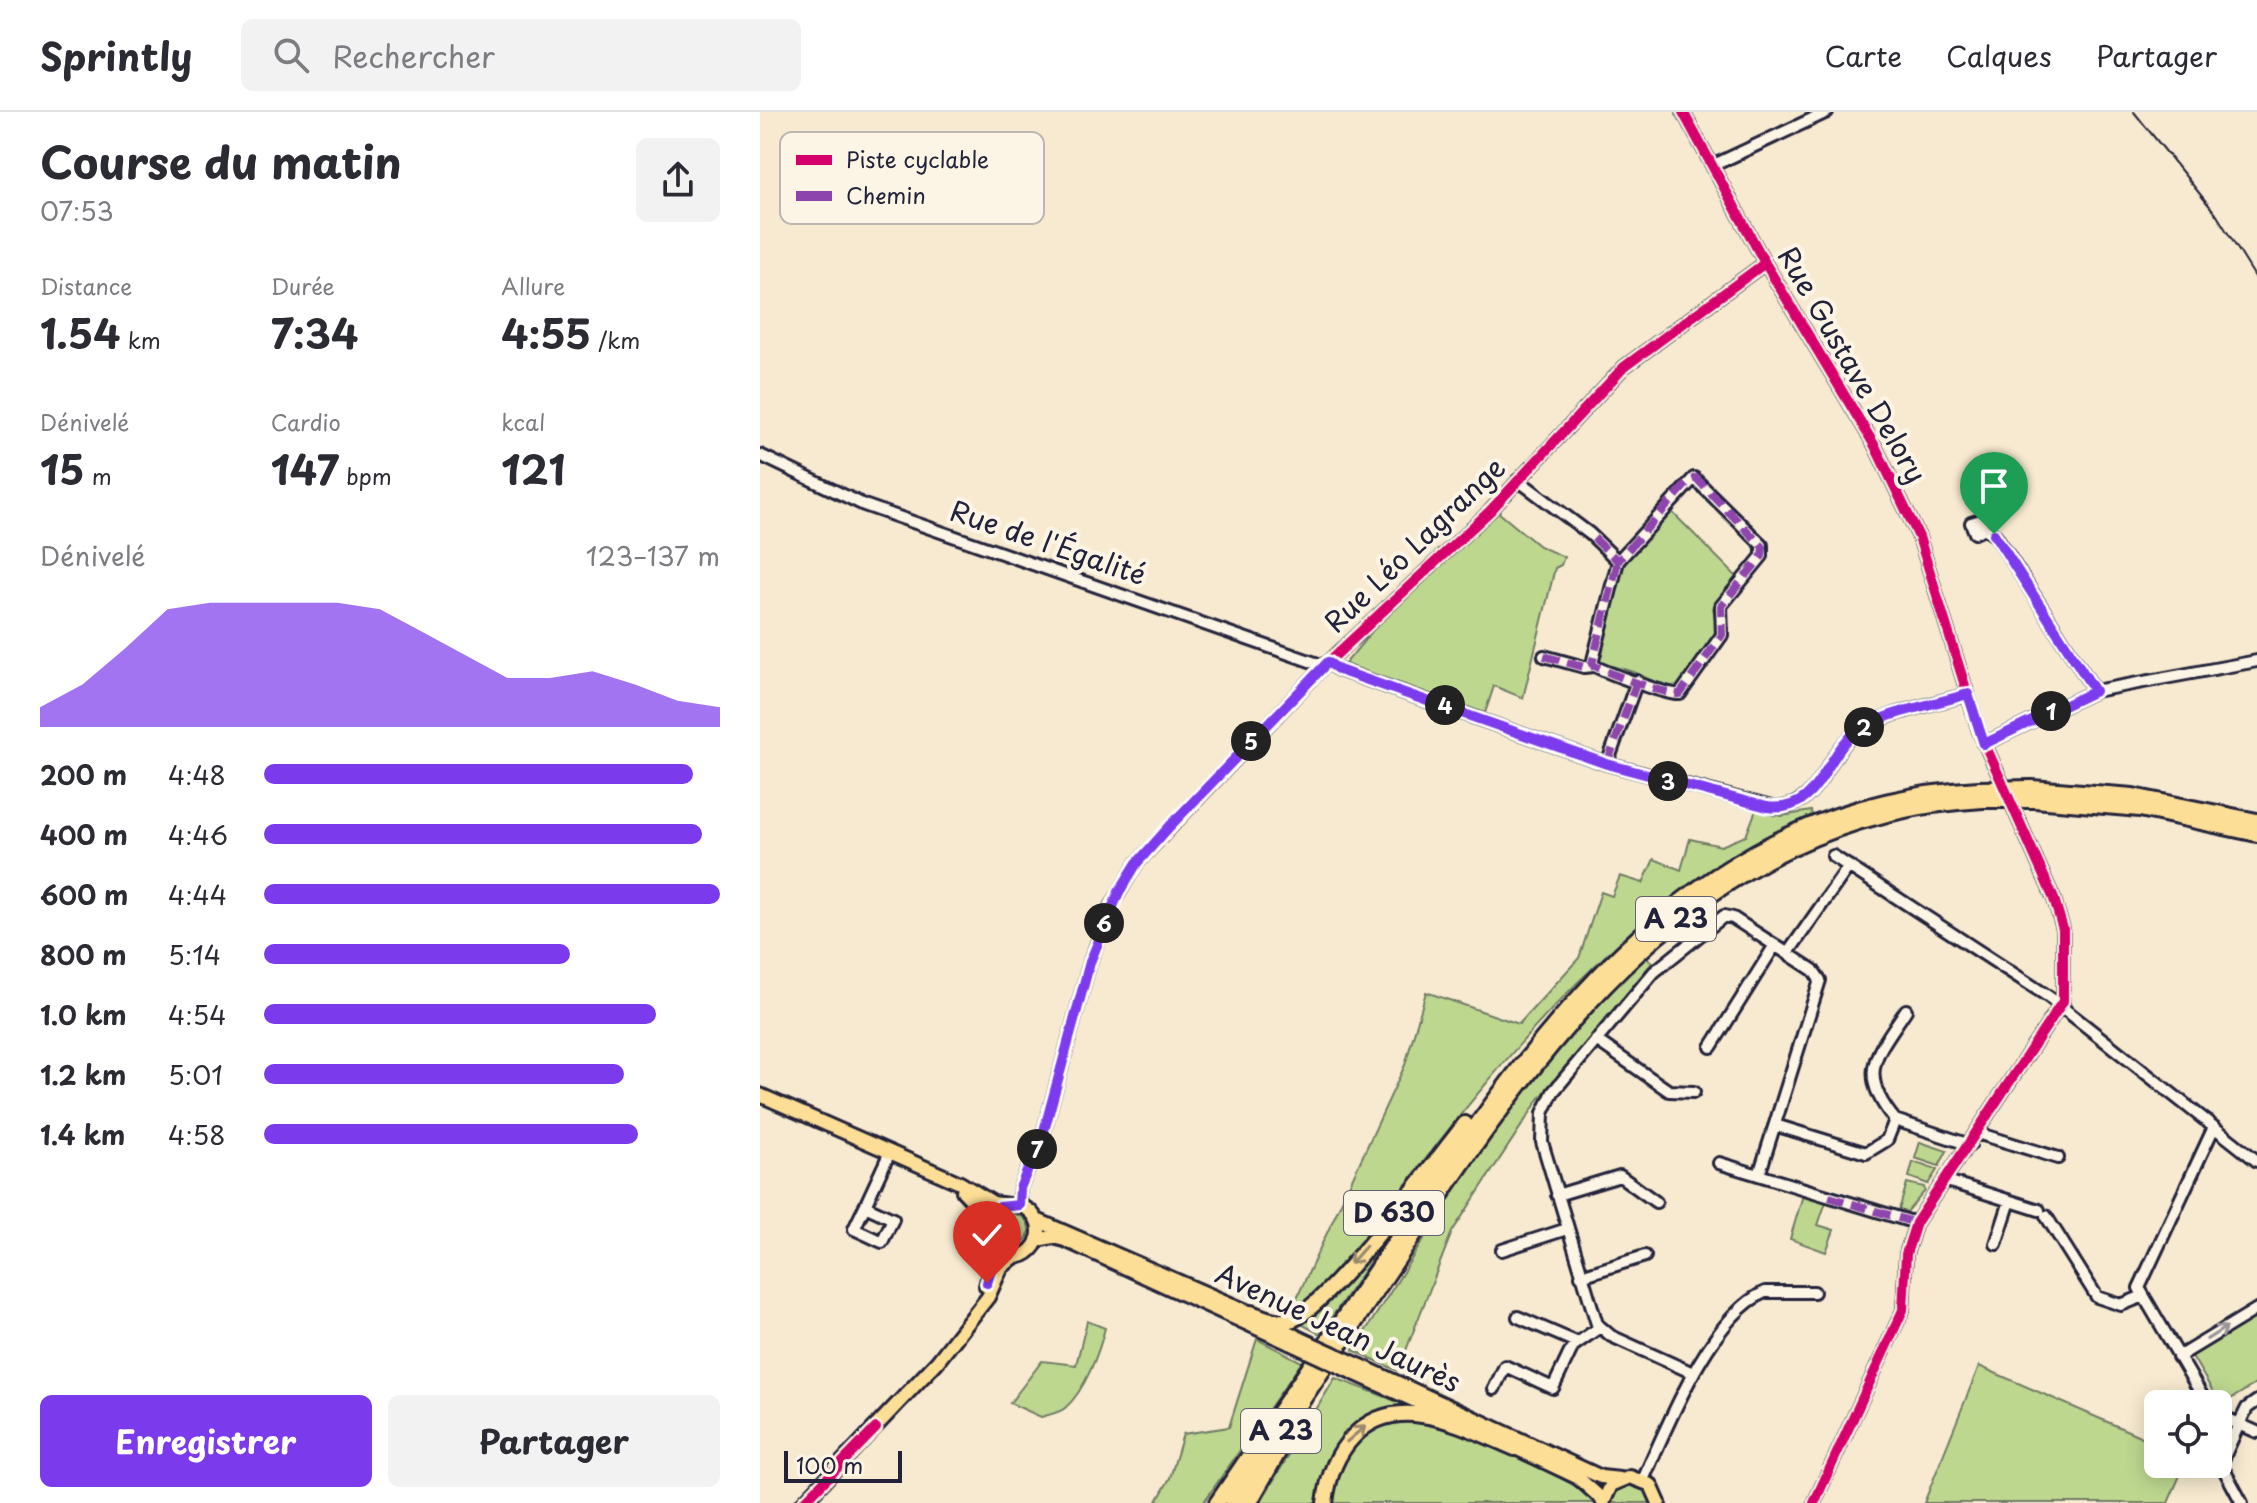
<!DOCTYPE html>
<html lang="fr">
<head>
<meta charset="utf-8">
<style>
	:root { --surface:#fff; --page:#f2f2f3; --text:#2b2b33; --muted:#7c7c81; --line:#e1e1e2; --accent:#7c3aed }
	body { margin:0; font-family:"Playpen Sans",sans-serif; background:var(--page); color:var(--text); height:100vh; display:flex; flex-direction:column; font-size:30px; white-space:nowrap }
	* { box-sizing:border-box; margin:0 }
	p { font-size:26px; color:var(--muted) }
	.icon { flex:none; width:44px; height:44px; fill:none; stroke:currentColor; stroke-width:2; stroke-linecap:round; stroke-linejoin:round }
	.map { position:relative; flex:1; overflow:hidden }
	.drawer { display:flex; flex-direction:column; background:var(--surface); width:760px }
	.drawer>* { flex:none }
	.tools { position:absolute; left:1384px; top:1278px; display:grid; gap:16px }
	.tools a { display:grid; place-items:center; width:88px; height:88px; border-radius:12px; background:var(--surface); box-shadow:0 4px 20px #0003; font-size:40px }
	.scale { position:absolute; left:24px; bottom:20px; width:118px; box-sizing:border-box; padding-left:8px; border:4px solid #22223b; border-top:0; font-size:22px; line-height:28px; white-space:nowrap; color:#22223b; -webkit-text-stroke:6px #fcf5e5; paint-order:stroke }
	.pin { position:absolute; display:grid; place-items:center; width:68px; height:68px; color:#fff; margin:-82px -34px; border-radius:50% 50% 50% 0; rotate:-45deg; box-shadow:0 0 8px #0007 }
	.pin .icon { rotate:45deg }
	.km { position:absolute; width:40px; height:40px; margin:-20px; border-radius:50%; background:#222; color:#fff; font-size:22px; line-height:40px; text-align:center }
	.round { display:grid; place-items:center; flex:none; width:84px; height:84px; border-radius:12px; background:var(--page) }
	.headline { display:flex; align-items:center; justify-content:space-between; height:136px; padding:0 40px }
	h1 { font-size:44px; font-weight:700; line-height:60px }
	.metrics { display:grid; grid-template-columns:repeat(3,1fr); gap:12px; height:136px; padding:8px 40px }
	.metrics div { display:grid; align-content:center }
	.metrics b { font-size:40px; font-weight:700 }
	.metrics small { font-size:22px; font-weight:400 }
	.metrics p { font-size:22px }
	.chart { height:224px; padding:16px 40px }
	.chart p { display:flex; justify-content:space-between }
	.chart svg { width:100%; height:144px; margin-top:8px; fill:var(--accent); opacity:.7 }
	.button { display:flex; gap:16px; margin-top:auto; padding:16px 40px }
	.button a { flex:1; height:92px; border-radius:12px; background:var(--accent); color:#fff; font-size:32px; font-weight:700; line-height:92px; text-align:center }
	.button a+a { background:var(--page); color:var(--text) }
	ul { padding:0 40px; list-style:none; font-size:26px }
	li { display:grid; grid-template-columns:128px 96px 1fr; align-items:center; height:60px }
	li i { height:20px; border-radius:10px; background:var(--accent) }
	header { display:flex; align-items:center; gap:48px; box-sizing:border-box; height:112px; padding:0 40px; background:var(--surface); border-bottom:2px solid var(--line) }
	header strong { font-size:38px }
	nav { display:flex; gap:44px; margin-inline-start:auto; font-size:28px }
	.search { width:560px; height:72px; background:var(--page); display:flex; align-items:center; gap:20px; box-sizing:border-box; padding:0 28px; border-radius:12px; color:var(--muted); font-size:30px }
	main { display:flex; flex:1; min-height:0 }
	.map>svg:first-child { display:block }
</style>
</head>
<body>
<header>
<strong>Sprintly</strong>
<div class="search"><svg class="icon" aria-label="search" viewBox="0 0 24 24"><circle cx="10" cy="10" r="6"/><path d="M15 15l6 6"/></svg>Rechercher</div>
<nav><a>Carte</a><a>Calques</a><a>Partager</a></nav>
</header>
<main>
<section class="drawer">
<div class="headline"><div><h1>Course du matin</h1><p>07:53</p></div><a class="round"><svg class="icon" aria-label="share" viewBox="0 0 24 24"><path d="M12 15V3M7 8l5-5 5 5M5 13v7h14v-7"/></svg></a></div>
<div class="metrics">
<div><p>Distance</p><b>1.54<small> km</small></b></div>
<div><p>Durée</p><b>7:34</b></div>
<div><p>Allure</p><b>4:55<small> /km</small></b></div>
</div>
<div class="metrics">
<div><p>Dénivelé</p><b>15<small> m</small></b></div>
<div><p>Cardio</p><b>147<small> bpm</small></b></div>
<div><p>kcal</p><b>121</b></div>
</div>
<div class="chart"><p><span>Dénivelé</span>123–137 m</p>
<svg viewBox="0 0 160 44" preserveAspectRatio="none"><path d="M0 44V38L10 31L20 20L30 8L40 6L50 6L60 6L70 6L80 8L90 15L100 22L110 29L120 29L130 27L140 31L150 36L160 38V44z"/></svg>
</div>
<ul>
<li><b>200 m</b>4:48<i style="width:94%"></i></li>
<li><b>400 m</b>4:46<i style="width:96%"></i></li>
<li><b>600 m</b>4:44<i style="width:100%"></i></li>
<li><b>800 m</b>5:14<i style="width:67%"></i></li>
<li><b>1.0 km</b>4:54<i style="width:86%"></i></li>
<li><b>1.2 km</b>5:01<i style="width:79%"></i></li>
<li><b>1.4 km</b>4:58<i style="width:82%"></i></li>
</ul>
<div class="button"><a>Enregistrer</a><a>Partager</a></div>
</section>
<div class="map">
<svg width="1497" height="1391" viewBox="0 0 1497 1391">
	<rect width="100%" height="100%" fill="#f7ead0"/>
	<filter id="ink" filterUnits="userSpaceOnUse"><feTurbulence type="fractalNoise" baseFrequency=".0125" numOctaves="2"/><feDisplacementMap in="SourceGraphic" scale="16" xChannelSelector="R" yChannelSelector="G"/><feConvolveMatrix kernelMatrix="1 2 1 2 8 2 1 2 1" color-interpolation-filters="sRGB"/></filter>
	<g filter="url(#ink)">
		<path fill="#bdd78f" stroke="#707c65" stroke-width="2" d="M 910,398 L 977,465 L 953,496 L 958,520 L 919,574 L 911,578 L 874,560 L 837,550 L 857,468 L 867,448 Z
			M 738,400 L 779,434 L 804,445 L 801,453 L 795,456 L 763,586 L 734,574 L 725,601 L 585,552 L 626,502 Z
			M 996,698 L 1022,704 L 1051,699 L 1052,703 C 870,784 746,942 627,1097 L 632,1118 L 560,1222 L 528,1205 L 645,953 L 666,880 L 759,912 L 819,846 L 841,780 L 852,784 L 860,764 L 883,771 L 894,747 L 921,758 L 930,727 L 961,734 L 986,724 Z
			M 886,844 L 892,851 L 779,987 L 692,1120 L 638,1259 L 593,1238 C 636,1173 676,1106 719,1041 C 767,970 825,905 886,844 Z
			M 1160,1030 L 1187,1039 L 1179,1054 L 1155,1046 Z
			M 1153,1050 L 1177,1058 L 1168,1072 L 1149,1065 Z
			M 1147,1071 L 1164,1075 L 1165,1079 L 1147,1100 L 1139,1098 Z
			M 1043,1083 L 1066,1090 L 1058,1113 L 1074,1118 L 1066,1140 L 1030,1127 Z
			M237 1118a16 16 0 1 1 32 0a16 16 0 1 1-32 0Z
			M 1497,1204 L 1497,1271 L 1464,1291 L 1458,1288 L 1432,1244 Z
			M 327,1209 L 345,1216 C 339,1240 325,1279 305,1296 C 299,1301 288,1303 281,1305 L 250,1291 L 282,1249 L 316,1253 Z
			M 497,1227 L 542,1250 L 443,1391 L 396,1391 L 410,1366 L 423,1322 L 469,1315 Z
			M 1219,1254 L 1398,1332 L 1398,1352 L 1425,1352 L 1408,1391 L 1164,1391 Z
			M 575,1266 C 664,1298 752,1338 835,1385 L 836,1391 L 500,1391 Z
			M 871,1370 L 884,1374 L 894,1391 L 850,1391 L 855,1378 Z"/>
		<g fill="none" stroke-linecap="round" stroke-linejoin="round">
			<g stroke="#22223b" stroke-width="16">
				<path id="minor" d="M 923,0 L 1005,151 L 1115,334 L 1159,425 L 1219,619 L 1294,787 L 1303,817 L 1303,889 L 1156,1111 L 1146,1142 L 1143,1198 L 1054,1391
					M 954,53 L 1067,0
					M 0,343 L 104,393 L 564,554
					M 758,368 L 830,422 L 858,449 L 934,366 L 1002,433 L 1002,444 L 961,494 L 962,523 L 920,582 C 910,584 840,559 832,552 L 858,449
					M 1224,416 L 1215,421 L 1211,411 L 1221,408 L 1224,416 L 1236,424 L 1335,579
					M 784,544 L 824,555 L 833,554
					M 568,550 L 579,558 L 847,652 L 1015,696 C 1063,694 1064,643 1097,620 C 1122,601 1176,592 1208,582
					M 1224,632 L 1335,579 L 1497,549
					M 847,652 L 877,569
					M 1073,744 L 1289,885 L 1497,1049
					M 1028,841 L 1089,754
					M 1146,898 C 1118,941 1095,960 1135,1008 L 1210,1033
					M 836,928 L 909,979 L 934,980
					M 951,935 L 1015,833
					M 1015,1013 L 1106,1041 L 1127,1028 L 1135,1008
					M 1217,1021 L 1298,1046
					M 959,1051 L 1156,1111
					M 1187,1069 L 1279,1098
					M 797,1083 L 860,1064 L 896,1090
					M 259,1093 L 260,1076 L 284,1019 L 330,850 L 352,793 L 377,751 L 564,554 L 730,399 L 864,255 L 1005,151
					M 105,1094 L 94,1117 L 122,1130 L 133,1107 L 105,1094 L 129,1042
					M 1286,1104 L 1337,1185 L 1361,1193 L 1381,1185
					M 1236,1132 L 1250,1089
					M 742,1138 L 807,1117
					M 821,1164 L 885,1144
					M 758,1205 L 816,1230
					M 1418,1245 L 1497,1197
					M 933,1261 L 851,1224 L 837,1212 L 782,1030 L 783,1001 L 793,980 L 894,860 L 964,804 L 973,806 L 1053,858 L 1060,868 L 999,1063
					M 734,1277 L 745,1254 L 793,1276 L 813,1234 L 840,1215
					M 1497,1289 L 1487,1296 L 1479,1312 L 1497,1320
					M 1447,1292 L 1379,1176 L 1454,1015
					M 1458,1302 L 1479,1312 L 1461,1352 L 1482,1391
					M 883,1368 C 907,1315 950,1204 1005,1180 L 1054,1180"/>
			</g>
			<g stroke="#22223b" stroke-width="18">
				<path id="major" d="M 0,983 L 200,1071 L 233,1091 L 248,1093
					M 203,1079 L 219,1096 L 227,1112
					M227 1119a26 26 0 1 1 52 0a26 26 0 1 1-52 0Z
					M 277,1108 L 491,1201 L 541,1227
					M 277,1128 L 293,1125 L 305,1128 L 536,1234
					M 226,1174 L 233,1148 L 231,1134
					M 601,1254 L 841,1365 L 860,1367
					M 596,1262 L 691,1305
					M 747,1332 L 817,1365 L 844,1389
					M 43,1391 L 177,1250 L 228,1185 L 241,1156 L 254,1145
					M 843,1391 L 851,1373 L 870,1365 L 891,1373 L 899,1391"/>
			</g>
			<g stroke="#22223b" stroke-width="20">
				<path id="highway" d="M 1272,676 L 1373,684 L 1497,709
					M 1275,688 L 1380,697 L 1497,722
					M 491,1201 C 505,1206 518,1213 533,1207 C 569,1193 676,1049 705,1012
					M 457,1391 C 522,1296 586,1201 651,1107 C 792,900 945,690 1219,677
					M 473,1391 C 528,1309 584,1227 639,1145 C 782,930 939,703 1223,688
					M 489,1391 L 519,1339
					M 565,1391 C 571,1339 603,1294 662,1303 C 693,1307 726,1324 755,1336"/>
			</g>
			<use href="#minor" stroke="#fcf5e5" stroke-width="10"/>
			<use href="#major" stroke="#fdde96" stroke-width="12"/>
			<use href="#highway" stroke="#fdde96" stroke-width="14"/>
			<path stroke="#22223b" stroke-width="2" d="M 1374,0 L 1456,102 L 1497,168"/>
			<g stroke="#22223b" stroke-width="18" stroke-linecap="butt">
				<path id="major-bridge" d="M 541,1227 L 601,1254
					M 536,1234 L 596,1262"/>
			</g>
			<g stroke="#22223b" stroke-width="20" stroke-linecap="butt">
				<path id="highway-bridge" d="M 1219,677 L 1272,676
					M 1223,688 L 1275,688"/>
			</g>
			<use href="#major-bridge" stroke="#fdde96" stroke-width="12"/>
			<use href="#highway-bridge" stroke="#fdde96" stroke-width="14"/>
			<path stroke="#8e44ad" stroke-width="8" stroke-dasharray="16 8" stroke-linecap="butt" d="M 834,426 L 858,449 L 930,368 L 936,366 L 1003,435 L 1002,444 L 961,494 L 962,523 L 920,582 C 910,584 840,559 832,552 L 858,449
				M 784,544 L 824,555 L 833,554
				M 847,652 L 877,569
				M 1069,1085 L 1156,1111"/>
			<g stroke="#fcf5e5" stroke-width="15">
				<path id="cycleway" d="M 923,0 L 1005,151 L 1115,334 L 1159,425 L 1219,619 L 1294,787 L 1303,817 L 1303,889 L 1156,1111 L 1146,1142 L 1143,1198 L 1054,1391
					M 259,1093 L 260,1076 L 284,1019 L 330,850 L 352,793 L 377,751 L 564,554 L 730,399 L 864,255 L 1005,151
					M 43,1391 L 116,1316"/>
			</g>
			<use href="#cycleway" stroke="#d6006c" stroke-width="10"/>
		</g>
		<defs><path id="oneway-shaft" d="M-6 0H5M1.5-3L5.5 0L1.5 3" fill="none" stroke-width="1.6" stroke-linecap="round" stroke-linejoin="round" transform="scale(2)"/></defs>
		<g stroke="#9a896d">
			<use href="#oneway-shaft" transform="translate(598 1143) rotate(131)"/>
			<use href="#oneway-shaft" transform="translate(596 1322) rotate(-40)"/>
		</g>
		<use stroke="#9a9698" href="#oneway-shaft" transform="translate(1457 1221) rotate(-32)"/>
	</g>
	<g fill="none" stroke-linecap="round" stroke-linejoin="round" filter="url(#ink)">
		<g stroke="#fff" stroke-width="16">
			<path id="route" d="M 227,1171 C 230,1162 233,1153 233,1144 C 232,1123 218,1111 240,1095 L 259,1093 L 260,1076 L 284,1019 L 330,850 L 359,780 L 377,751 L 410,714 L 568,550 L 579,558 L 847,652 L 1007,695 C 1060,702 1063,645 1096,620 C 1121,601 1176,592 1208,582 L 1224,632 L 1335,579 L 1234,422"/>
		</g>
		<use href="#route" stroke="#7c3aed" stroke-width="10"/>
	</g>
	<g text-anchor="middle" stroke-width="8" stroke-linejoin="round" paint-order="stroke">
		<g fill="#fcf5e5" stroke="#63616e" stroke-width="2">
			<rect x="876" y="785" width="80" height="44" rx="6"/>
			<rect x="584" y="1079" width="100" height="44" rx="6"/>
			<rect x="481" y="1297" width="80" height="44" rx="6"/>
		</g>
		<g font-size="26" font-weight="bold" fill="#22223b">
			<text x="916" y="816">A 23</text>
			<text x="634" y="1110">D 630</text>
			<text x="521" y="1328">A 23</text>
		</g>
		<g font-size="28" fill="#22223b" stroke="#fcf5e5">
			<text transform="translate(1092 253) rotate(60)" y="10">Rue Gustave Delory</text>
			<text transform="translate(288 431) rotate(19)" y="10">Rue de l'Égalité</text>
			<text transform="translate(655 433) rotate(-44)" y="10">Rue Léo Lagrange</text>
			<text transform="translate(578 1216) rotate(25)" y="10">Avenue Jean Jaurès</text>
		</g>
	</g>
	<rect x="20" y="20" width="264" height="92" rx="12" fill="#fcf5e5" stroke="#bbb6b2" stroke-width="2"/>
	<rect x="36" y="43" width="36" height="10" fill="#d6006c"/>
	<rect x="36" y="79" width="36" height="10" fill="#8e44ad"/>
	<g font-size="22" fill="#22223b">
		<text x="86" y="56">Piste cyclable</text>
		<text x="86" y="92">Chemin</text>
	</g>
</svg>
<div class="tools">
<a><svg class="icon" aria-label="locate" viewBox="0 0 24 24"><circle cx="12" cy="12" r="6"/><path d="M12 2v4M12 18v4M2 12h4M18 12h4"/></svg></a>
</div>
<div class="scale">100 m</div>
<div class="pin" style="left:1234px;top:422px;background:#1e9e55"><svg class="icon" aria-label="arrive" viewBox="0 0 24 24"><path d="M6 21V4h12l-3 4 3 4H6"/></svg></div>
<div class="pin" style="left:227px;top:1171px;background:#d93025"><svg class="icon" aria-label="check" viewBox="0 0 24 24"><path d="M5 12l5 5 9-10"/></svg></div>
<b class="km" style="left:1291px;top:599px">1</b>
<b class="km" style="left:1104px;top:615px">2</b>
<b class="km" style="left:908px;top:669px">3</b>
<b class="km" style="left:685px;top:593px">4</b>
<b class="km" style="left:491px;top:629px">5</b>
<b class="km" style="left:344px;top:811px">6</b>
<b class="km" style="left:277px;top:1037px">7</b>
</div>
</main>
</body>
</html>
